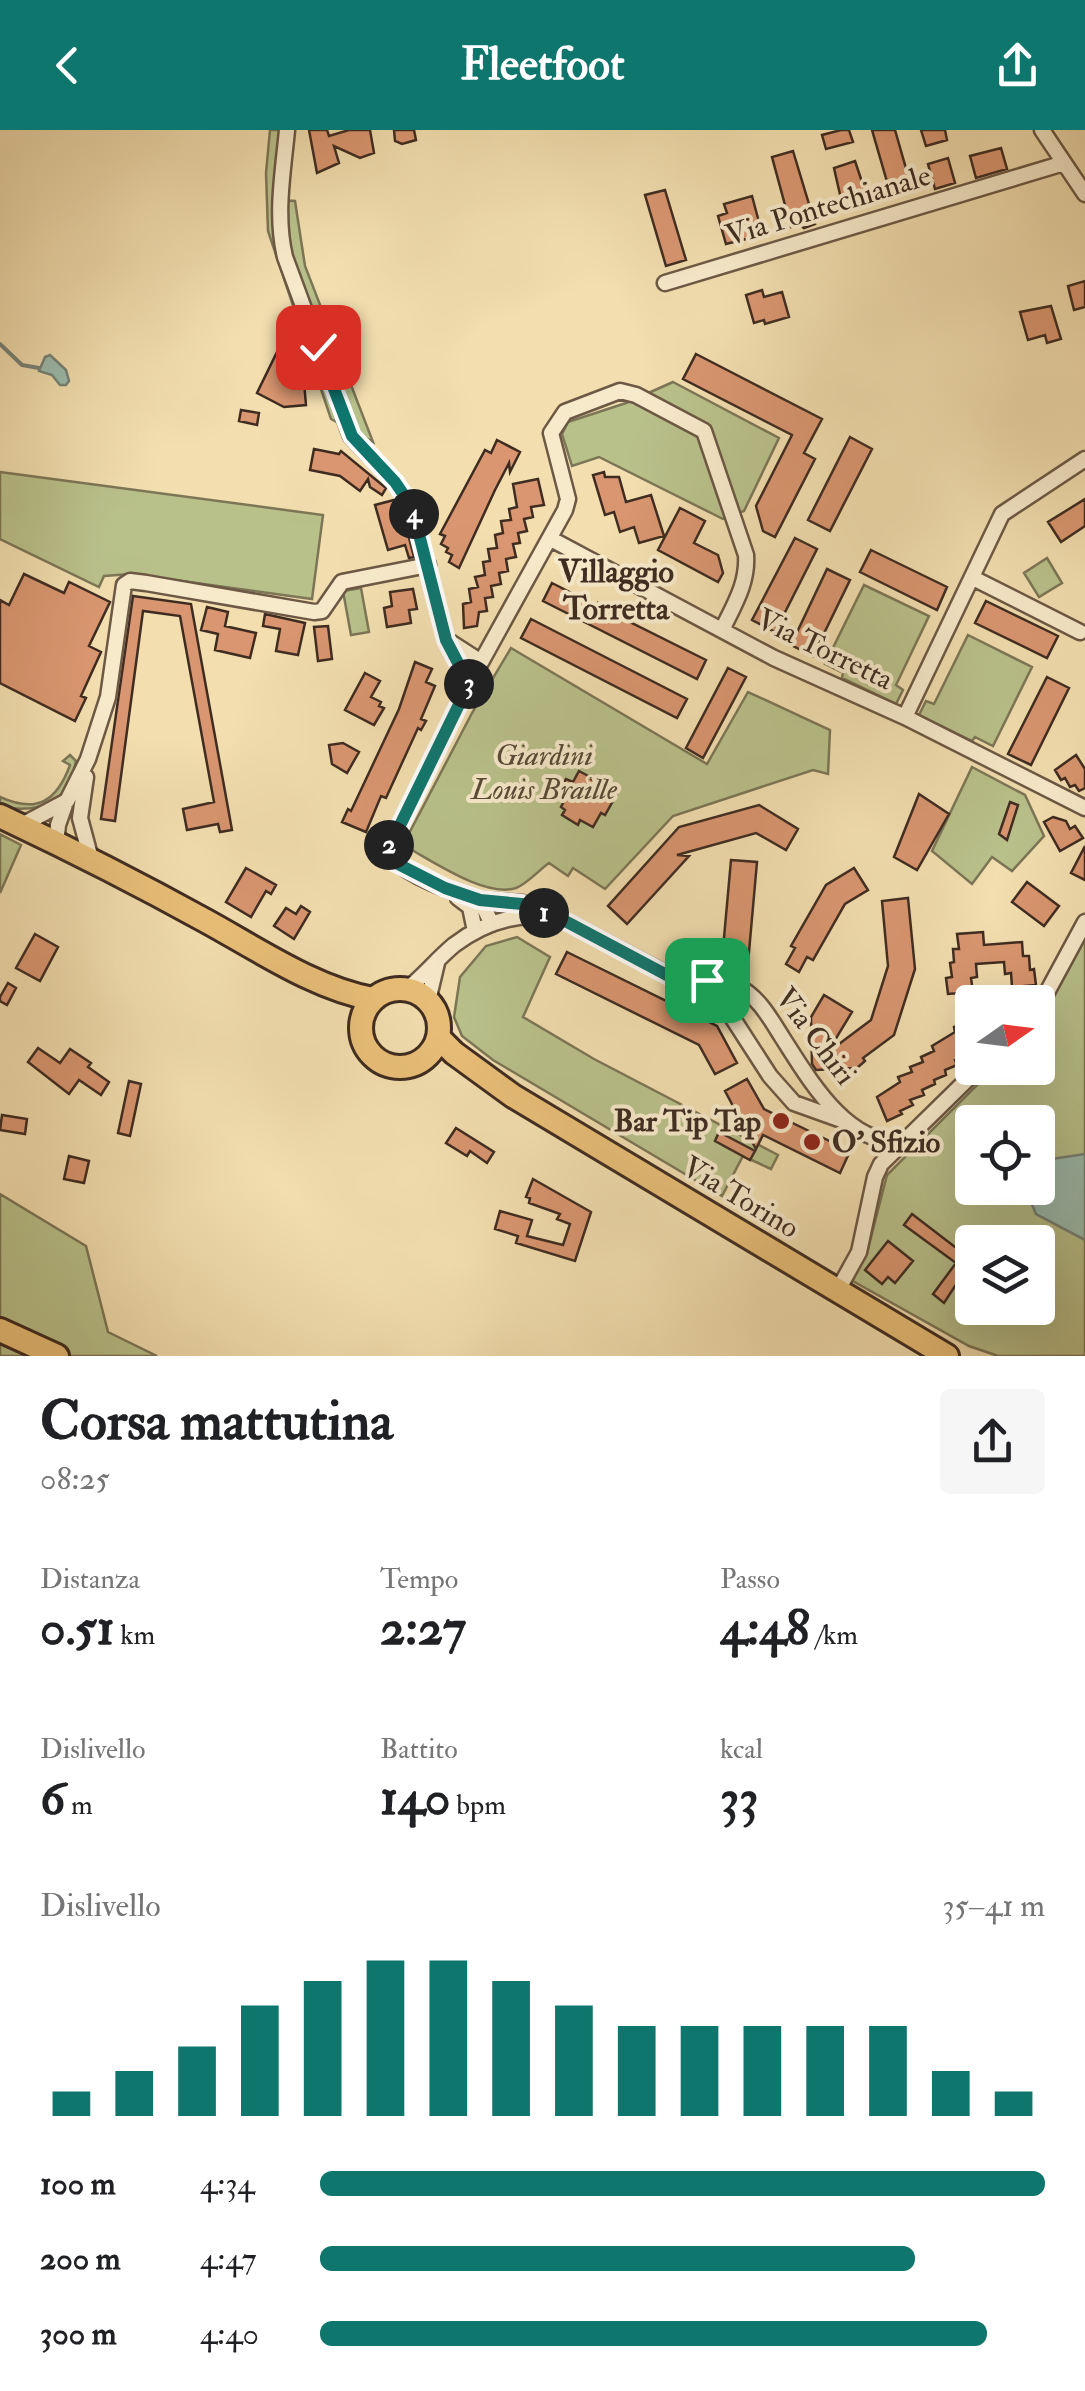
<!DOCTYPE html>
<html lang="it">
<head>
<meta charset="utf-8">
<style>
	:root { --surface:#fff; --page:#f6f6f6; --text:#202124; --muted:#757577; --accent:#0f766e }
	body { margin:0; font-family:"IM FELL Double Pica",serif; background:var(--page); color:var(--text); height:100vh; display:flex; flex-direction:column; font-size:38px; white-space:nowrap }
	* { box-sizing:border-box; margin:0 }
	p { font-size:32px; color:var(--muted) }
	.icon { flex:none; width:55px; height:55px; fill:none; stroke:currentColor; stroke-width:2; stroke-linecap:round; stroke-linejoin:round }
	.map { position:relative; height:1226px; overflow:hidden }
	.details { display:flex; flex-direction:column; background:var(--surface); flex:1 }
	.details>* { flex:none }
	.needle { width:65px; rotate:76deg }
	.tools { position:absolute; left:955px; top:855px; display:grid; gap:20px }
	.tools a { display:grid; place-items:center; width:100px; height:100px; border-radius:10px; background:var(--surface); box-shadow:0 10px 40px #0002; font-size:50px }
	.pin { position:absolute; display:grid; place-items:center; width:85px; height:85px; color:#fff; margin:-42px; border-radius:20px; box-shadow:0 5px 15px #0006 }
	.km { position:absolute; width:50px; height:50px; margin:-25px; border-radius:50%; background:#222; color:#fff; font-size:28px; line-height:50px; text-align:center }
	.round { display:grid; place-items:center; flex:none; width:105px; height:105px; border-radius:10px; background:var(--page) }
	.overview { display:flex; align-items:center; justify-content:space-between; height:170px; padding:0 40px }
	h1 { font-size:55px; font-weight:700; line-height:75px }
	.metrics { display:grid; grid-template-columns:repeat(3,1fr); gap:15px; height:170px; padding:10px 40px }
	.metrics div { display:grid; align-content:center }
	.metrics b { font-size:50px; font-weight:700 }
	.metrics small { font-size:28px; font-weight:400 }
	.metrics p { font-size:28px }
	.chart { height:280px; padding:20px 40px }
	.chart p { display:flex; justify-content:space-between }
	.chart svg { width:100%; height:180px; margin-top:10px; stroke:var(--accent); stroke-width:6 }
	ul { padding:0 40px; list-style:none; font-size:32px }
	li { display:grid; grid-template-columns:160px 120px 1fr; align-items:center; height:75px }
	li i { height:25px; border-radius:12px; background:var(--accent) }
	header { display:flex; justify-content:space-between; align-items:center; height:130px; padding:0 40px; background:var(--accent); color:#fff; font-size:45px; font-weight:700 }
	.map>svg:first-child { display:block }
</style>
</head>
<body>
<header><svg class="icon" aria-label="back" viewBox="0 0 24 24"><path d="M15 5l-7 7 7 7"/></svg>Fleetfoot<svg class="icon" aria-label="share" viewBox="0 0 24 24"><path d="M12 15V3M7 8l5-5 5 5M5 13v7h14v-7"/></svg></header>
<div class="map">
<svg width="1085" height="1226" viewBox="0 0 1085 1226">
	<rect width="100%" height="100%" fill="#f2deaf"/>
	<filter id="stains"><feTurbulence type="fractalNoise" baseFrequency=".002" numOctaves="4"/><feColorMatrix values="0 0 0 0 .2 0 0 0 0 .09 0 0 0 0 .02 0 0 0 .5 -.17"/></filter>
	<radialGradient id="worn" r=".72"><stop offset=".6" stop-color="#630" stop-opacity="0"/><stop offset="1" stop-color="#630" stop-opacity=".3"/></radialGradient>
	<path fill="#b9c18b" stroke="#7c7656" stroke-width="2.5" fill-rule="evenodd" d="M 270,0 L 283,0 L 278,70 L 295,71 L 305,136 L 373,312 L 331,289 L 268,101 L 266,43 Z
		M 673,252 L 779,308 L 744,381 L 723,389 L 599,327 L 572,336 L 562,304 L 568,292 L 626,273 Z
		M 0,342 L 323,385 L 312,469 L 131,444 L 104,446 L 99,457 L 0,409 Z
		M 1047,428 L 1062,453 L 1039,467 L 1024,443 Z
		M 864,455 L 929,486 L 896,555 L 903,560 L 896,574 L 842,548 L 843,543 L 825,534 Z
		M 361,458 L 369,502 L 351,505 L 343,461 Z
		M 968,505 L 1032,537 L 993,616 L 975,607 L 972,611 L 919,585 L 926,571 L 934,574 Z
		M 511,518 L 707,634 L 748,562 L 830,600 L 828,644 L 813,640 L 673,686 L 605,759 L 573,738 L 568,746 L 549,733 C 539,740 527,754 516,758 C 485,768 431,730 403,715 L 472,583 Z
		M 70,625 L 76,631 C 68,675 41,683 0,677 L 0,667 C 37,684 57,671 70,635 L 63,631 Z
		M 972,637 L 1025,665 L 1044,706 L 1012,741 L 992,727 L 972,754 L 932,721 Z
		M 0,704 L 21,715 L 0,763 Z
		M 517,807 L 550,827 L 523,887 L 594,929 L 778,1025 L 771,1039 L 743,1026 L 722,1066 L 493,930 L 462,906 L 454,887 L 460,847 L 486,816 Z
		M 1085,808 L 1085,1226 L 998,1226 L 969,1216 L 851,1150 L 867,1123 L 887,1045 L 994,938 L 1038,938 L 1038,896 ZM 972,992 L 1038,992 L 1038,1058 L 972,1058 ZM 972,1112 L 1038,1112 L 1038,1178 L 972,1178 Z
		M 0,1064 L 86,1116 L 108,1202 L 157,1226 L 0,1226 Z"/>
	<path fill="#9bbcaf" stroke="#768276" stroke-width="2.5" d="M 50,225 L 66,240 L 69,251 L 66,255 L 60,255 L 52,245 L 39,241 L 45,227 Z
		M 1085,1024 L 1085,1110 L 1036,1084 L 1025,1058 L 1038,1058 L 1038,1031 Z"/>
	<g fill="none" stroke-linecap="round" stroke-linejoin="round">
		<path stroke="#768276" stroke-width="4" d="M 0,214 L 22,235 L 39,238"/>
	</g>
	<path fill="#d99670" stroke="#3f2c21" stroke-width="2.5" d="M 309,0 L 327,0 L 329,6 L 349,0 L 370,0 L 374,23 L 360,28 L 334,16 L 339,33 L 317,43 Z
		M 394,0 L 414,0 L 416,10 L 402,14 L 395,11 Z
		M 841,0 L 849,0 L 853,12 L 826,19 L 822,5 Z
		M 872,0 L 895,0 L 911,56 L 890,62 Z
		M 921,0 L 945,0 L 947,10 L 926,16 Z
		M 1001,18 L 1007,39 L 976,48 L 970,26 Z
		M 793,21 L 815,94 L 804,98 L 799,95 L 791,97 L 772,27 Z
		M 948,28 L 955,53 L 935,59 L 928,34 Z
		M 855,31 L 865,61 L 841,69 L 834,38 Z
		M 665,60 L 686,130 L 666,136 L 645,65 Z
		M 752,66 L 759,92 L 747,95 L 750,108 L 726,114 L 718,86 L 727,83 L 724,74 Z
		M 1085,151 L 1085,177 L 1074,180 L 1068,156 Z
		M 762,160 L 764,167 L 782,162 L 789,187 L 765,194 L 764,190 L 754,193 L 746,165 Z
		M 1051,176 L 1061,209 L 1047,213 L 1045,205 L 1028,210 L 1020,182 Z
		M 278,220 L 299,231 L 288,253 L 304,252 L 306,275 L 284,277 L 257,263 Z
		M 696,224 L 822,289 L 804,323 L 815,329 L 775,407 L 763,401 L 756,376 L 792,305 L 683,249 Z
		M 241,280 L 259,283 L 257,295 L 239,291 Z
		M 850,307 L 872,319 L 830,401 L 808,390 Z
		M 497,310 L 520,322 L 510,342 L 509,333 L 495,360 L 459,438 L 449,432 L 452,425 L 446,422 L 448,418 L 441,414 L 445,406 L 440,404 L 485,320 L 491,323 Z
		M 314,319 L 339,324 L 341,321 L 386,358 L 382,365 L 370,357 L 368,349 L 360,361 L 340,346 L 310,340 Z
		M 604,342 L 605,347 L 619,347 L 626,372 L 651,365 L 664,406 L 639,413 L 634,397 L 620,402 L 614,382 L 605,385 L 593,345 Z
		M 538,349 L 544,375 L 531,377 L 533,387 L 524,389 L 527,401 L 518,403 L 520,413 L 513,414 L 516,427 L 506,429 L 508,441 L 499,443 L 501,454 L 491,456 L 493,467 L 485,468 L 487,481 L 479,482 L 477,496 L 464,498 L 463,474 L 471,472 L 469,459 L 478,457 L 475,447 L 485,445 L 483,432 L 490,431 L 488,419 L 497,418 L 495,405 L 503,403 L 501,391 L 511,390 L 509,379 L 517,377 L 513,354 Z
		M 1085,369 L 1085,396 L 1061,412 L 1048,392 Z
		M 394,370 L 402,381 L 414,427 L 409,428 L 405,415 L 388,420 L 375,375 Z
		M 680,378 L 705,391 L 694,413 L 718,425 L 723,443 L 718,452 L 658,420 Z
		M 795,408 L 817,419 L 775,502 L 752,490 Z
		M 871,420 L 947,457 L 937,480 L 860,442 Z
		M 827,439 L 850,450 L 813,526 L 791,515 Z
		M 24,444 L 64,463 L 69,452 L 110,472 L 89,516 L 101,522 L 81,566 L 86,568 L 75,591 L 0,553 L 0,470 L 9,475 Z
		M 552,453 L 597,476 L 598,473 L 611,479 L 610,482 L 706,530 L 697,549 L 543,471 Z
		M 413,459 L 417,479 L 409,480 L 411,493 L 387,497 L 384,478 L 392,476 L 390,462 Z
		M 133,466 L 191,474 L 232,700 L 220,702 L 218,694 L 187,700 L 183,679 L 214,672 L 180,486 L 143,481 L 115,691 L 101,689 Z
		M 986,471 L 1058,506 L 1047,528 L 975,493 Z
		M 207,477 L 228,482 L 225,496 L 256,503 L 250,528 L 215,520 L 218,504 L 201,500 Z
		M 265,484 L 305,493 L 298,525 L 276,521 L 280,499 L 263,496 Z
		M 531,489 L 687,569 L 677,588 L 521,508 Z
		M 328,496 L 332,529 L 318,531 L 314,497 Z
		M 415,532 L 432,539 L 426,552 L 435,556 L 421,589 L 426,591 L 421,600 L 418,598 L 386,668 L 381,666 L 366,702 L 342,692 L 348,679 L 351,681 L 399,579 Z
		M 728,538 L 746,547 L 703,628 L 686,618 Z
		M 365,543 L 380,551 L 371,567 L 381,572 L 379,576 L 384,578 L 374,595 L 345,580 Z
		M 1047,547 L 1069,558 L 1031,635 L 1008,624 Z
		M 343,613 L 359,622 L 347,643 L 332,634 L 329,615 Z
		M 1076,625 L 1085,639 L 1085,658 L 1079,661 L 1075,655 L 1070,657 L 1065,648 L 1061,650 L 1055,640 Z
		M 579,641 L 618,662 L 605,685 L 601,683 L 593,697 L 580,690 L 578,695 L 562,685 L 565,680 L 561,677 L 568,664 L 560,659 L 566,649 L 573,652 Z
		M 919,664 L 949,684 L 917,740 L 894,727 Z
		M 1010,672 L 1018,675 L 1007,710 L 999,704 Z
		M 759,675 L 798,699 L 786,720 L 756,703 L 677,725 L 689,726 L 627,794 L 608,776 L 679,697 Z
		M 1053,687 L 1066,691 L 1070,699 L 1075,696 L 1083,708 L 1060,721 L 1044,692 Z
		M 1085,716 L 1085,750 L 1071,743 Z
		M 731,730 L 757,732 L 748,833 L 722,830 Z
		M 246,738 L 276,755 L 271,764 L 266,761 L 251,787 L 226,772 Z
		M 854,738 L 868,760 L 845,774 L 813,830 L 807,827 L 799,842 L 786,834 L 795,818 L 791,816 L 826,755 Z
		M 1027,752 L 1059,776 L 1044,796 L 1012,772 Z
		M 908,768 L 915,839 L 894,905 L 863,928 L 865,931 L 857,938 L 816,940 L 812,934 L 811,887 L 824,865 L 852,882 L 827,923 L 871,890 L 888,836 L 882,771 Z
		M 301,776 L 310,782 L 294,809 L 274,796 L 286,778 L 296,784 Z
		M 983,802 L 984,815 L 1022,812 L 1023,826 L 1029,826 L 1030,840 L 1034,839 L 1036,855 L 1012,857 L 1011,843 L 1005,844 L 1004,832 L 976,834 L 977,847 L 971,848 L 973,862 L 948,864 L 946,848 L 952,847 L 950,833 L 954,832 L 953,819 L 959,819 L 957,804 Z
		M 35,804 L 58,817 L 40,851 L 16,838 Z
		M 567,822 L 717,896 L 737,933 L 715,944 L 699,915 L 556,844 Z
		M 8,853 L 16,858 L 7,875 L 0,871 L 0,867 Z
		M 972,889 L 972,917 L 966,920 L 969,925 L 955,930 L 957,935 L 945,940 L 946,945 L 934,950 L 935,954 L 922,960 L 924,965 L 910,970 L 913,975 L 900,981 L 902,984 L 887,991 L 877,967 L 900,952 L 898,947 L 912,942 L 910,937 L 923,932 L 921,927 L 934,921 L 932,916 L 955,902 L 954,897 Z
		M 38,918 L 60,933 L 70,919 L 91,933 L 88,937 L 109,952 L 101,965 L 79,950 L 69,964 L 28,932 Z
		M 747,949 L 764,979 L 850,1021 L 840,1043 L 763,1005 L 756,1019 L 725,961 Z
		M 129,951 L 141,954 L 130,1006 L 118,1003 Z
		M 2,985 L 27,989 L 25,1004 L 0,1000 Z
		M 456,998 L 494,1022 L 487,1033 L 470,1021 L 467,1026 L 446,1013 Z
		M 719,1002 L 755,1021 L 750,1030 L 715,1011 Z
		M 69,1026 L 89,1031 L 84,1053 L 64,1049 Z
		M 533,1049 L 591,1082 L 575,1131 L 516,1113 L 518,1106 L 495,1099 L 500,1081 L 532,1090 L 527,1106 L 563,1115 L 570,1094 L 557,1089 L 560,1084 L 529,1073 L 530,1068 L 526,1067 Z
		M 912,1084 L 972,1130 L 944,1173 L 933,1164 L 956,1133 L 904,1095 Z
		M 888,1111 L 913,1131 L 895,1153 L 888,1147 L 882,1154 L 865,1140 Z"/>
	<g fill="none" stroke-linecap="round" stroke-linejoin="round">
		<g stroke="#6c5844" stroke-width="19">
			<path id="minor" d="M 287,0 C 283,43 275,85 285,127 L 351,306 L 395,352 L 412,377 L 446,510 L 469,554
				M 1042,0 L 1085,64
				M 665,153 L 1064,33
				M 551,409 L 774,528 L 905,587 L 1085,678
				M 973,448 L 1080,502
				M 447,510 L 481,532
				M 905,587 L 1002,384 L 1085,329
				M 86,647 L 80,688 L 91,729
				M 20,696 L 67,671 L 88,629 L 108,567 L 124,455 L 130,451 L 146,453 L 314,482 L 322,481 L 342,452 L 428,435
				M 56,713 L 58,695 L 66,672
				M 458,768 L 470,777 L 475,801
				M 480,770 L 522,773 L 543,783
				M 492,794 L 480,770 C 453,762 403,745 387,722 L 469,554 L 565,380 L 568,369 L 551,303 L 565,282 L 620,261 L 636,265 L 704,301 L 746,425 C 748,453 734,475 722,500
				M 683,851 C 700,851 721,849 737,856 C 758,866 770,888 782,907 C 809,949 848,1018 904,1011
				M 407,859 C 424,846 437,829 454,815 C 487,790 528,778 567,792 L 708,866 L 730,884 L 770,946 L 794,973 L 847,992
				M 428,871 L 437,833
				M 1038,879 L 1085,792
				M 838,1160 L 859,1122 L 875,1047 L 881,1034 L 979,938"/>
		</g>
		<g stroke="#3f2c21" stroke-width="28">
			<path id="primary" d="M 0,686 C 70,719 139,754 206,791 C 259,820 314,858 373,869
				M361 898a39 39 0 1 1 78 0a39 39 0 1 1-78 0Z
				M 438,907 L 454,923 L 513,966 L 947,1226
				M 0,1200 L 57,1226"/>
		</g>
		<use href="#minor" stroke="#f7eacb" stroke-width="14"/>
		<use href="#primary" stroke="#e9bf78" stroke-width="22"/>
	</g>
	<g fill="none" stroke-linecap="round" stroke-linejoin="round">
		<g stroke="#fff" stroke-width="20">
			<path id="route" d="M 318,217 L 352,306 L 395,352 L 412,377 L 446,510 L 469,554 L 387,722 L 394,732 L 445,758 L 480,770 L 522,774 L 567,792 L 678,851 L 707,850"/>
		</g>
		<use href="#route" stroke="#0f766e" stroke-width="12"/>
	</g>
	<g fill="#8f2418" stroke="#f7eacb" stroke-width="4">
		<circle cx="781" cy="991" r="10"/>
		<circle cx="812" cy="1012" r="10"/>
	</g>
	<g text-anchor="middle" stroke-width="8" stroke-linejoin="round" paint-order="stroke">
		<g font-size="30" fill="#3f2c21" stroke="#f7eacb">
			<text transform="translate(828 75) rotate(-17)" y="10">Via Pontechianale</text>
			<text transform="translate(825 519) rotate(26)" y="10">Via Torretta</text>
			<text transform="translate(816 906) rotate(53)" y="10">Via Chiri</text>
			<text transform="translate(741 1067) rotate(31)" y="10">Via Torino</text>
		</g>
		<g font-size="30" font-style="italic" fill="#574a36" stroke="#f7eacb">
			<text x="544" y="635">Giardini<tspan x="544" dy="34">Louis Braille</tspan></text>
		</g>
		<g font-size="30" font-weight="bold" fill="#3f2c21" stroke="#f7eacb" text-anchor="end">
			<text x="761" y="1001">Bar Tip Tap</text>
			<text x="832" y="1022" text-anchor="start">O' Sfizio</text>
		</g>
		<g font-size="32" font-weight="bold" fill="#3f2c21" stroke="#f7eacb">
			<text x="616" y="452">Villaggio<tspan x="616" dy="37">Torretta</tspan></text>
		</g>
	</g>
	<rect width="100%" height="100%" filter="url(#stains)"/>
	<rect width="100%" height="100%" fill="url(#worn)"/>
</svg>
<div class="tools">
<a><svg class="needle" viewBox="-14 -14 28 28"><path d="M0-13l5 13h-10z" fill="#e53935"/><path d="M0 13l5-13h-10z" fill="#757577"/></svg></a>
<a><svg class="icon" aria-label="locate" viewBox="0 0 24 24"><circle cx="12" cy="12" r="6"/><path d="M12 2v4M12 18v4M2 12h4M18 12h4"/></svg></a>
<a><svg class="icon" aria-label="layers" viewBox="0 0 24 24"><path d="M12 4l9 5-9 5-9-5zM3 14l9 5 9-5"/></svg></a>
</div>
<div class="pin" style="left:707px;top:850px;background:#1e9e55"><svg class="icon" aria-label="arrive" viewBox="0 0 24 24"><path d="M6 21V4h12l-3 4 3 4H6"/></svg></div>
<div class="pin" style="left:318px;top:217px;background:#d93025"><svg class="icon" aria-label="check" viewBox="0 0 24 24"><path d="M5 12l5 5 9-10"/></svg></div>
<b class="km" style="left:544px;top:783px">1</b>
<b class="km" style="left:389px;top:715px">2</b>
<b class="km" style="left:469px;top:554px">3</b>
<b class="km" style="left:414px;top:384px">4</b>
</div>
<section class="details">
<div class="overview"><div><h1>Corsa mattutina</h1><p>08:25</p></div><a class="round"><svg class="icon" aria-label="share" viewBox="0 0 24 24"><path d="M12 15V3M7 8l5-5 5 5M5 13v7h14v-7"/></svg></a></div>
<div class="metrics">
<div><p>Distanza</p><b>0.51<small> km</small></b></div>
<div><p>Tempo</p><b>2:27</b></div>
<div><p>Passo</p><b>4:48<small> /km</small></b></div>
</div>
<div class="metrics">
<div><p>Dislivello</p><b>6<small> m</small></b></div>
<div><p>Battito</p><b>140<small> bpm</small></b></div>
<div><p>kcal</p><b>33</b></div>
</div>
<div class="chart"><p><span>Dislivello</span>35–41 m</p>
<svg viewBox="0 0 160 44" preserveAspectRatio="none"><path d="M5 44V38M15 44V33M25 44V27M35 44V17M45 44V11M55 44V6M65 44V6M75 44V11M85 44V17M95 44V22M105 44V22M115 44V22M125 44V22M135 44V22M145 44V33M155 44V38"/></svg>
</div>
<ul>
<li><b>100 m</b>4:34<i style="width:100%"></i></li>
<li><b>200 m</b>4:47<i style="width:82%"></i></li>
<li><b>300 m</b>4:40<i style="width:92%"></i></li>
</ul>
</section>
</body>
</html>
